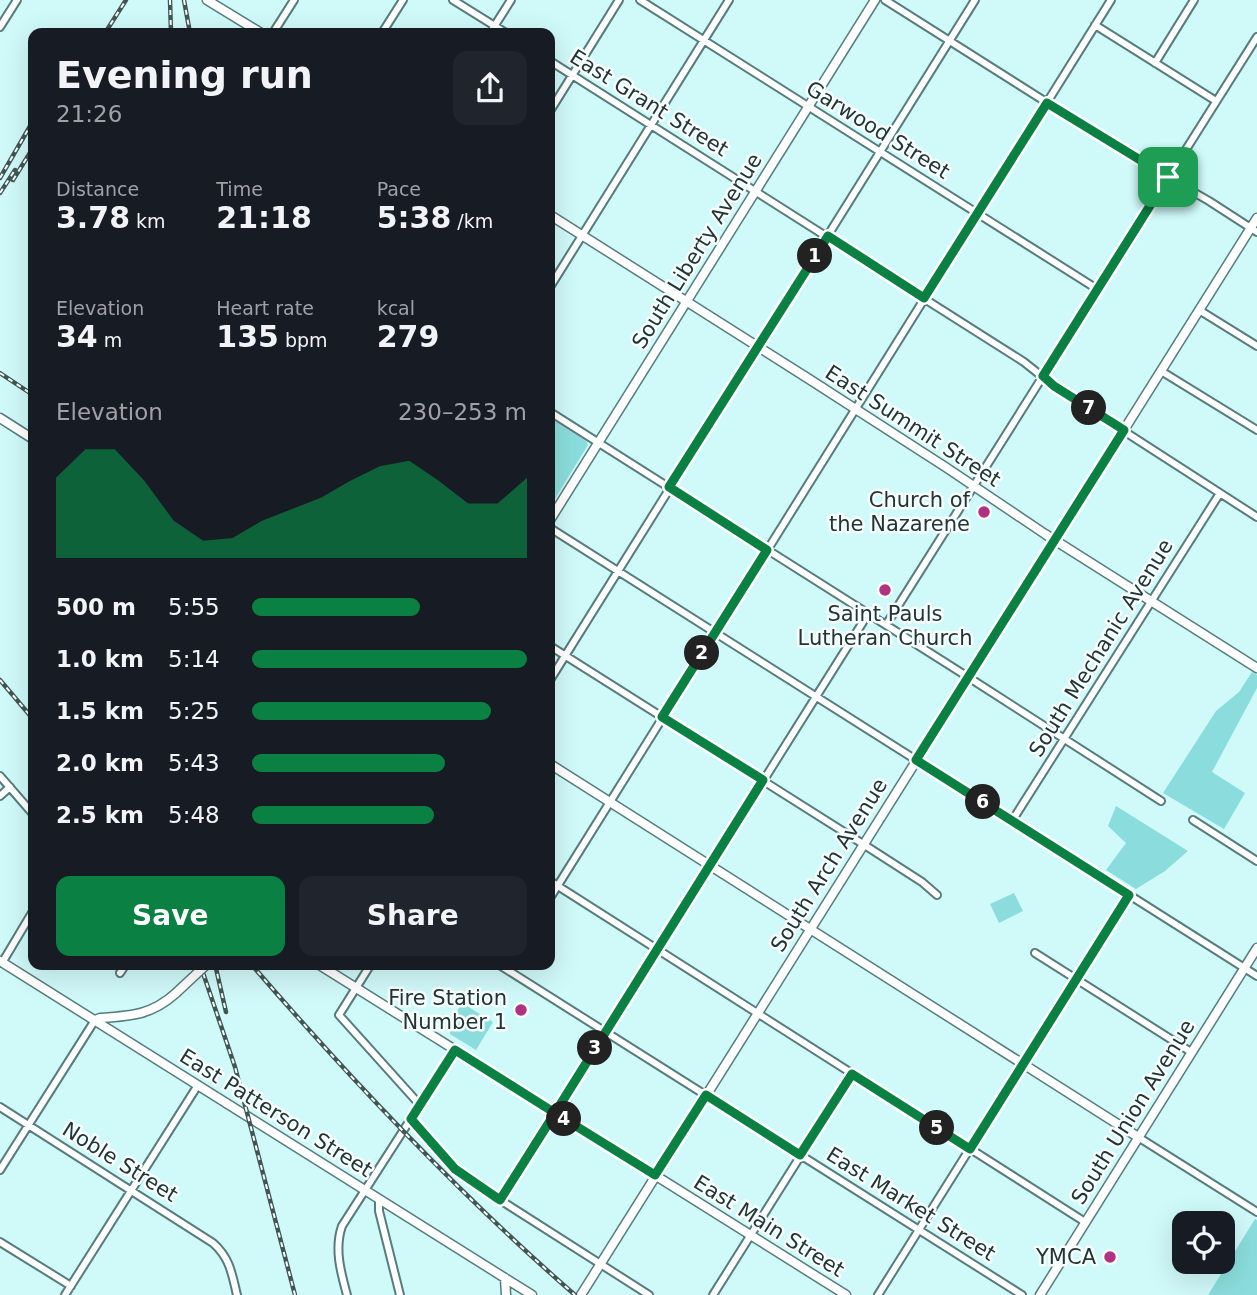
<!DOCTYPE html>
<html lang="en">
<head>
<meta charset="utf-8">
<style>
	:root { --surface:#171b24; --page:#20242c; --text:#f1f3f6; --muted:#9ea1a6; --accent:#0b8043 }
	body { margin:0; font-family:"DejaVu Sans",sans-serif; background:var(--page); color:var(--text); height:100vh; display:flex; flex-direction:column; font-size:26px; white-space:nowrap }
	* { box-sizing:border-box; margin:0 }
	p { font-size:23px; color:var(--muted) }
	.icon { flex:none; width:38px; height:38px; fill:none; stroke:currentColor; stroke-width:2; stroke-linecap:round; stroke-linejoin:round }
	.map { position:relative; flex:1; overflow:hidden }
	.drawer { position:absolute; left:28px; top:28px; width:527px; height:942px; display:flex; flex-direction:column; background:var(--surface); border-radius:14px; box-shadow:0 7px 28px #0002 }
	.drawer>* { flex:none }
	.tools { position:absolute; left:1172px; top:1211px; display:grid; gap:14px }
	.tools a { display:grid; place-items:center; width:63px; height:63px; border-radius:14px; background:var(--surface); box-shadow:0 7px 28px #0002; font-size:35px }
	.pin { position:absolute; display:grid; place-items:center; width:60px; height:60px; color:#fff; margin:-30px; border-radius:14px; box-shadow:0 4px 10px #0006 }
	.km { position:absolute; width:35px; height:35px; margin:-18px; border-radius:50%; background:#222; color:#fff; font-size:19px; line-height:35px; text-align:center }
	.round { display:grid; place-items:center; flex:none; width:74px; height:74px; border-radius:14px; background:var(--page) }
	.headline { display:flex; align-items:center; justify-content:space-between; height:119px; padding:0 28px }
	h1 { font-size:38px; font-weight:800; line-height:52px }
	.stats { display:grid; grid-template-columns:repeat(3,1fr); gap:10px; height:119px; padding:7px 28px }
	.stats div { display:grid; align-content:center }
	.stats b { font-size:30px; font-weight:800 }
	.stats small { font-size:19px; font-weight:400 }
	.stats p { font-size:19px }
	.chart { height:196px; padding:14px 28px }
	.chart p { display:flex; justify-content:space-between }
	.chart svg { width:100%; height:126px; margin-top:7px; fill:var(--accent); opacity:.7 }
	.cta { display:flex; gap:14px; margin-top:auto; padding:14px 28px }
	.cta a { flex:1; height:80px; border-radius:14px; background:var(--accent); color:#fff; font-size:28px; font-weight:800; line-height:80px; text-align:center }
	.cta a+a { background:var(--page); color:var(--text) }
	ul { padding:0 28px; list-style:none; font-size:23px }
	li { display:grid; grid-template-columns:112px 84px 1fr; align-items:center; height:52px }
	li i { height:18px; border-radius:9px; background:var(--accent) }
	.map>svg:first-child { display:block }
</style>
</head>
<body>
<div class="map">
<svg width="1257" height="1295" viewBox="0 0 1257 1295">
	<rect width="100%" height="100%" fill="#d0f9f9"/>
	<path fill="#8bdddd" d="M 550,418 L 586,441 L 588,445 L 550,507 Z
		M 1252,672 L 1257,675 L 1257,688 L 1212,772 L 1245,793 L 1224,829 L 1163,793 L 1216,711 L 1239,692 Z
		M 1116,806 L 1188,851 L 1165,871 L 1136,889 L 1106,870 L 1126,843 L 1108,826 Z
		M 1014,893 L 1023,911 L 999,923 L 990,904 Z
		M 462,1003 L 493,1022 L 476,1050 L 450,1034 L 450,1023 Z
		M 1255,1219 L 1257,1220 L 1257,1295 L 1208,1295 Z"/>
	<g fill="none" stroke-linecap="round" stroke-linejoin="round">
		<g stroke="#577c7c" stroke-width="10">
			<path id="street" d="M 453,0 L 506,33
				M 640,0 L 1097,289
				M 885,0 L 1136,159 L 1209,201 L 1257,232
				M 1095,25 L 1216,101
				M 0,27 L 17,0
				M 273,33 L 294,0
				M 382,33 L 403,0
				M 490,33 L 511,0
				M 550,61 L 1024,362 L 1054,386 L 1257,517
				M 1155,63 L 1194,0
				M 550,111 L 619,0
				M 550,287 L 729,0
				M 1199,310 L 1257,346
				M 1161,371 L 1257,430
				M 550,412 L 968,677 L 1161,801
				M 550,528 L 1257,976
				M 886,625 L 1257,37
				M 550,646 L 863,844 L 922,882 L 937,895
				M 550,680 L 975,0
				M 0,776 L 33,814
				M 0,796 L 10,787
				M 1193,820 L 1257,861
				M 1012,821 L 1220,493
				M 550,881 L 1085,1222
				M 550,898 L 1111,0
				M 1035,953 L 1191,1052
				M 2,963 L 33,911
				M 371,964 L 339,1015 L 420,1105
				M 498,964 L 1022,1295
				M 120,973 L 126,964
				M 0,1107 L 213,1243 C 230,1258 232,1274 237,1295
				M 411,1119 L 454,1167 L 472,1182 L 649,1295
				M 1138,1137 L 1257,1212
				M 0,1170 L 95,1020
				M 379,1199 L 379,1211 L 400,1295
				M 500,1200 L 868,614
				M 0,1242 L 71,1286
				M 65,1295 L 198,1085
				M 347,1295 C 341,1273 334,1249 342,1226 L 455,1050
				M 713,1295 L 852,1074
				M 878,1295 L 1129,895"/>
		</g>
		<g stroke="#577c7c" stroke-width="11">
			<path id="secondary" d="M 207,0 L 261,33
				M 550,215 L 809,379 L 947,468 L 1045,534 L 1257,668
				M 0,418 L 33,439
				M 550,520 L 875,0
				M 550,764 L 1138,1137
				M 0,961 L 532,1295
				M 318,964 L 846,1295
				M 95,1020 L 100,1018 C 131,1016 152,1015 176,993
				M 505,1278 L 506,1295
				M 581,1295 L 1257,218
				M 1040,1295 L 1257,948"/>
		</g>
		<use href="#street" stroke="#fff" stroke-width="6"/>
		<use href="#secondary" stroke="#fff" stroke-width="8"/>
		<g stroke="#415555" stroke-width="4.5">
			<path id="rail" d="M 170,0 L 171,33
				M 184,0 L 190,33
				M 105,33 L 126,0
				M 0,178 L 33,121
				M 13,180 L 33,148
				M 0,193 L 15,170
				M 0,373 L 33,395
				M 0,680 L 33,719
				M 200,964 L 235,1067 L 295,1295
				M 215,964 L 226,1012
				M 251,964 C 352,1081 458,1193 575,1295"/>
		</g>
		<use href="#rail" stroke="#f7ffff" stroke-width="2" stroke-dasharray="5" stroke-linecap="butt"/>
		<g stroke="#577c7c" stroke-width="11" stroke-linecap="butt">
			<path id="secondary-bridge" d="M 176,993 L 207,964"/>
		</g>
		<use href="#secondary-bridge" stroke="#fff" stroke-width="8"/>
	</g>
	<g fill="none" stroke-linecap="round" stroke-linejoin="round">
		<g stroke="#fff" stroke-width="14">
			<path id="route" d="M 1168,177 L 1047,103 L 924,298 L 828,236 L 669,487 L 767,550 L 662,717 L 763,780 L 555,1113 L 455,1050 L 411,1119 L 455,1169 L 500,1200 L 555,1113 L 655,1175 L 706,1095 L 800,1155 L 852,1074 L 970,1149 L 1129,895 L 916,760 L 1124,430 L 1054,386 L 1043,376 L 1168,177"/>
		</g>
		<use href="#route" stroke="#0b8043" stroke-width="9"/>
	</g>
	<g fill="#b03281" stroke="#f7ffff" stroke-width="2.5">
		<circle cx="984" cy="512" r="7"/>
		<circle cx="885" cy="590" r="7"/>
		<circle cx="521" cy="1010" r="7"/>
		<circle cx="1110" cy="1257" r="7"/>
	</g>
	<g text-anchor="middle" stroke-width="5" stroke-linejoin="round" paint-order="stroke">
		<g font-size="21" fill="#243434" stroke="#f7ffff">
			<text transform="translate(649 103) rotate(32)" y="7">East Grant Street</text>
			<text transform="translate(878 130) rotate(32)" y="7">Garwood Street</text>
			<text transform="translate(697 251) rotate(-58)" y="7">South Liberty Avenue</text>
			<text transform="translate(913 426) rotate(33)" y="7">East Summit Street</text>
			<text transform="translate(1101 648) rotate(-58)" y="7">South Mechanic Avenue</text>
			<text transform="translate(829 865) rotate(-58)" y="7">South Arch Avenue</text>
			<text transform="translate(1133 1112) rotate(-58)" y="7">South Union Avenue</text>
			<text transform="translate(276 1113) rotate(32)" y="7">East Patterson Street</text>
			<text transform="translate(120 1162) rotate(32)" y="7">Noble Street</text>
			<text transform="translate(911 1204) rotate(32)" y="7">East Market Street</text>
			<text transform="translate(769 1226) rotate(32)" y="7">East Main Street</text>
		</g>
		<g font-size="21" fill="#243434" stroke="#f7ffff" text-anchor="end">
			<text x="970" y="507">Church of<tspan x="970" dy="24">the Nazarene</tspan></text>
			<text x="885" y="621" text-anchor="middle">Saint Pauls<tspan x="885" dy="24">Lutheran Church</tspan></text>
			<text x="507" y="1005">Fire Station<tspan x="507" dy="24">Number 1</tspan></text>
			<text x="1096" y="1264">YMCA</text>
		</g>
	</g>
</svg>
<div class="tools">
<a><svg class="icon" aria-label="locate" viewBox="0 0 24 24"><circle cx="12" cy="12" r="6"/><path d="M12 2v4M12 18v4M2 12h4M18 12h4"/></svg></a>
</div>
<div class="pin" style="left:1168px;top:177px;background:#1e9e55"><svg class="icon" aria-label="arrive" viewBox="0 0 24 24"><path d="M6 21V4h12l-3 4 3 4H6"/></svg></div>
<b class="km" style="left:815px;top:256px">1</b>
<b class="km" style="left:702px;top:653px">2</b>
<b class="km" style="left:595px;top:1048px">3</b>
<b class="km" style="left:564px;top:1119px">4</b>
<b class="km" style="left:937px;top:1128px">5</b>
<b class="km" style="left:983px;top:802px">6</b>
<b class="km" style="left:1089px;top:408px">7</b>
<section class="drawer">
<div class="headline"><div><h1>Evening run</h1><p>21:26</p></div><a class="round"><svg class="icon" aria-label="share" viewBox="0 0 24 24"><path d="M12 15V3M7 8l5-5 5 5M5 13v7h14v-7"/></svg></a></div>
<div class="stats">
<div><p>Distance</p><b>3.78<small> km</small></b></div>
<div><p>Time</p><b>21:18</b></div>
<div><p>Pace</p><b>5:38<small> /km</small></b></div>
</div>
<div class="stats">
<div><p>Elevation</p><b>34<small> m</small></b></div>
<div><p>Heart rate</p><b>135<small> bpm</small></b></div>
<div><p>kcal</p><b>279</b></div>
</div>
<div class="chart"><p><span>Elevation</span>230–253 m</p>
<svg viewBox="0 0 160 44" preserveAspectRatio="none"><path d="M0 44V16L10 6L20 6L30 17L40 31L50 38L60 37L70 31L80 27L90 23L100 17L110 12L120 10L130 17L140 25L150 25L160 16V44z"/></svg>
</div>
<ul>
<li><b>500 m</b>5:55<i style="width:61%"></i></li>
<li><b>1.0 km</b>5:14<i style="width:100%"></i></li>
<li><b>1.5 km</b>5:25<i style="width:87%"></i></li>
<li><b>2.0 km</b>5:43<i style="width:70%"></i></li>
<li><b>2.5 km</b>5:48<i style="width:66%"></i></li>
</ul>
<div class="cta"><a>Save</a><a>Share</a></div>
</section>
</div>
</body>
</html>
